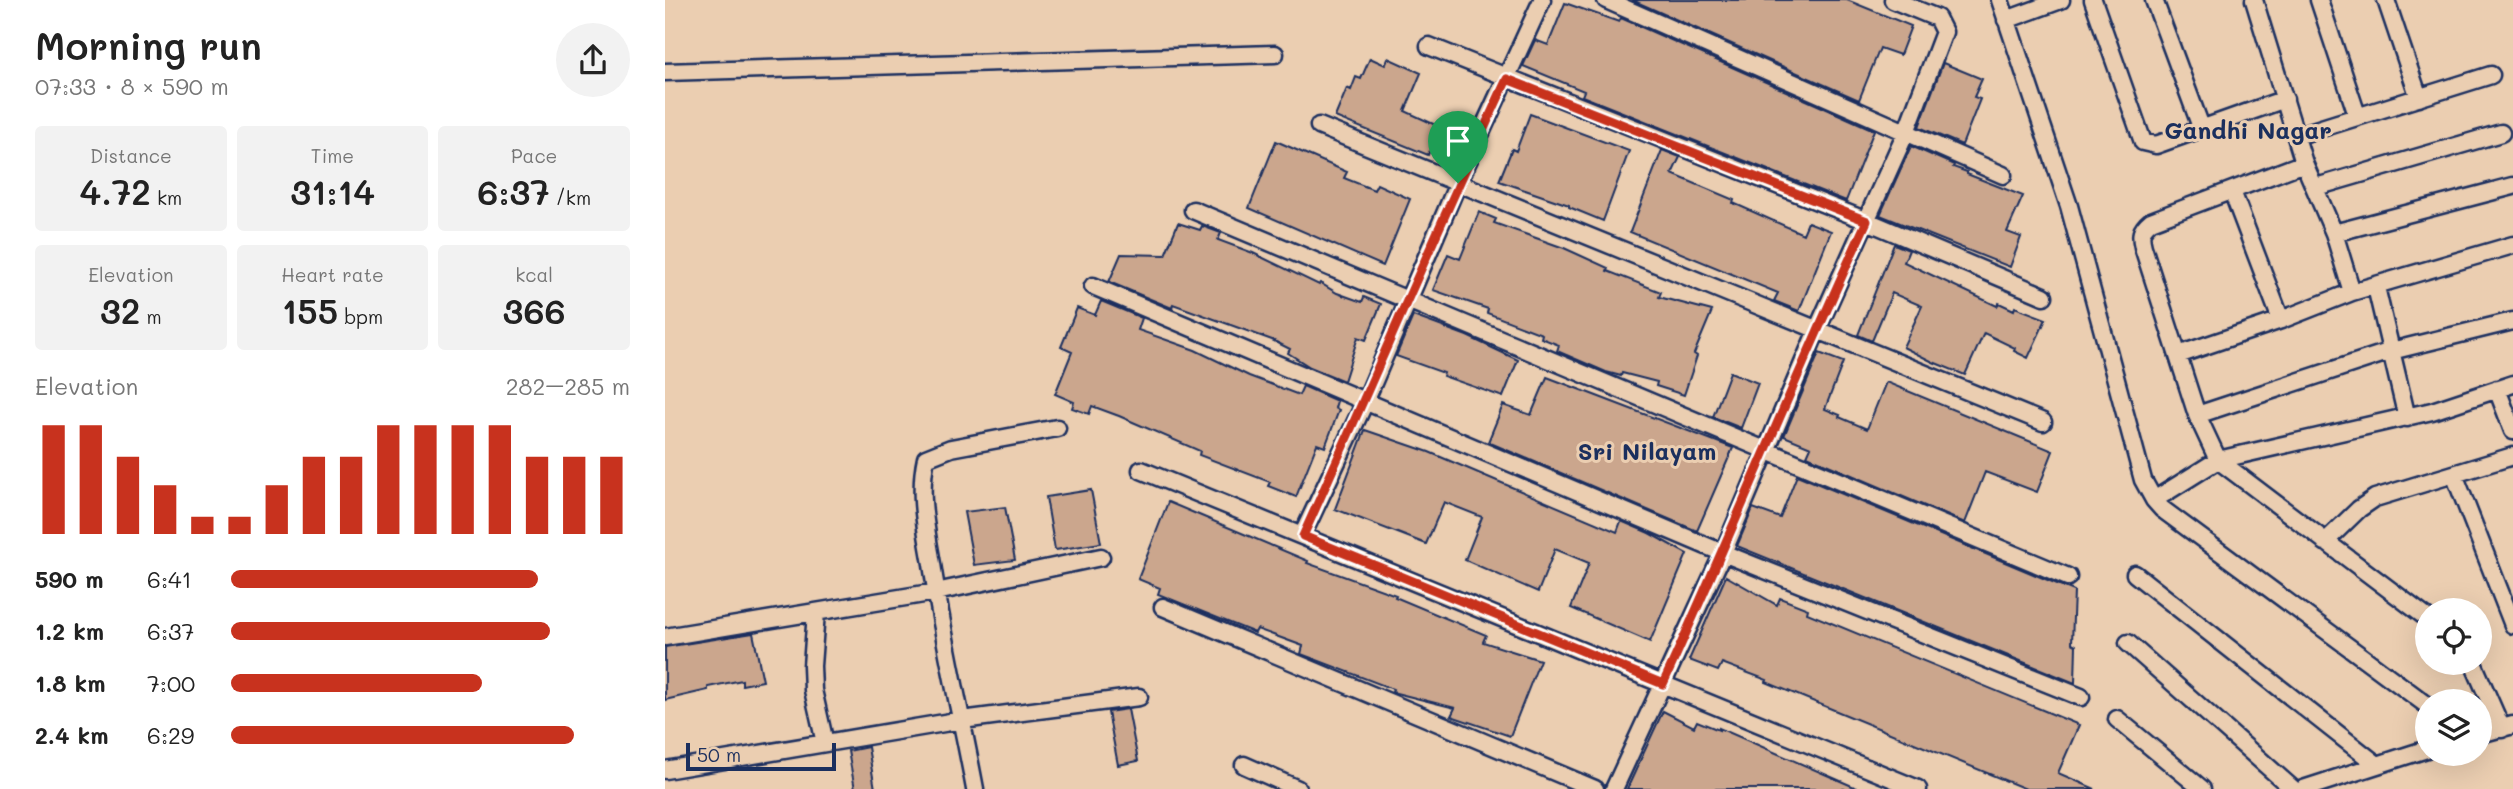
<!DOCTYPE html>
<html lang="en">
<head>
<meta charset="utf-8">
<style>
	:root { --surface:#fff; --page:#f2f2f2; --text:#222; --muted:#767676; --accent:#c8321e }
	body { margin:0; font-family:Mali,sans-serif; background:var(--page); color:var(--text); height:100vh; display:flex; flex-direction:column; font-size:26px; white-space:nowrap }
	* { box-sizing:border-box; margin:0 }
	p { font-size:23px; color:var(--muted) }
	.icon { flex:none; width:38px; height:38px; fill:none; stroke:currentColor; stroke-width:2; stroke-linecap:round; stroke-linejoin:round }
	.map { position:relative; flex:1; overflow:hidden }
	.drawer { display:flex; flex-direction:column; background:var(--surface); width:665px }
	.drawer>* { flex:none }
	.buttons { position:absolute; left:1750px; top:598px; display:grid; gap:14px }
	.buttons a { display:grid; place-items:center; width:77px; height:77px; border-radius:50%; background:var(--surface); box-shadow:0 7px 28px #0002; font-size:35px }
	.scale { position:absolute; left:21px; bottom:18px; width:150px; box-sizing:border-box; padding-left:7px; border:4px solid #1b2f5e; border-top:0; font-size:19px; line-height:24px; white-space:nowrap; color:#1b2f5e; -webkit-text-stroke:5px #ebceb1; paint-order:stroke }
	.pin { position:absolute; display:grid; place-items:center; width:60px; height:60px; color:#fff; margin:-72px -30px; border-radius:50% 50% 50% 0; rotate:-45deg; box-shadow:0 0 7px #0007 }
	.pin .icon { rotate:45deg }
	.round { display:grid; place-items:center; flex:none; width:74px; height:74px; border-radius:37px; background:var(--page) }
	.overview { display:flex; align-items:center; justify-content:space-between; height:119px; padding:0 35px }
	h1 { font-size:38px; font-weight:600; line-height:52px }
	.metrics { display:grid; grid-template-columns:repeat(3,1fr); gap:10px; height:119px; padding:7px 35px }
	.metrics div { display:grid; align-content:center; border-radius:7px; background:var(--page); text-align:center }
	.metrics b { font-size:35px; font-weight:600 }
	.metrics small { font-size:19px; font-weight:400 }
	.metrics p { font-size:19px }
	.chart { height:196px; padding:14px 35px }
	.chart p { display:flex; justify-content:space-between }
	.chart svg { width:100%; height:126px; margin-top:7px; stroke:var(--accent); stroke-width:6 }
	ul { padding:0 35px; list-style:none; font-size:23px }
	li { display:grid; grid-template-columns:112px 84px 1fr; align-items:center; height:52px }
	li i { height:18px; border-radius:9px; background:var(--accent) }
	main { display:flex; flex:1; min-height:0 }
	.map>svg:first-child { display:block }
</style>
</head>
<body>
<main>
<section class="drawer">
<div class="overview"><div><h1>Morning run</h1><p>07:33 · 8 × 590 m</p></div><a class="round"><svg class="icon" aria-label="share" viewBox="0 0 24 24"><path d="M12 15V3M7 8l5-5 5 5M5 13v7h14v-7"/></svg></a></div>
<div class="metrics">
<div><p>Distance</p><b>4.72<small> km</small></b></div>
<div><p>Time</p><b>31:14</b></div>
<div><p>Pace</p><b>6:37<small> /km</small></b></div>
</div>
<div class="metrics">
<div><p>Elevation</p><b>32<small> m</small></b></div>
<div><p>Heart rate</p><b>155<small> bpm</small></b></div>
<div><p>kcal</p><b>366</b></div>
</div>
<div class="chart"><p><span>Elevation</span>282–285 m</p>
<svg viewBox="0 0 160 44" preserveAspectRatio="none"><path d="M5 44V6M15 44V6M25 44V17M35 44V27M45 44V38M55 44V38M65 44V27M75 44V17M85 44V17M95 44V6M105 44V6M115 44V6M125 44V6M135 44V17M145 44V17M155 44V17"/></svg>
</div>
<ul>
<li><b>590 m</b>6:41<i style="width:77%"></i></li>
<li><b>1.2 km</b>6:37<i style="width:80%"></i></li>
<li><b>1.8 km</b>7:00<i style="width:63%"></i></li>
<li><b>2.4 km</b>6:29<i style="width:86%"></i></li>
</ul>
</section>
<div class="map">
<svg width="1848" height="789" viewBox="0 0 1848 789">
	<rect width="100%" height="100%" fill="#ebceb1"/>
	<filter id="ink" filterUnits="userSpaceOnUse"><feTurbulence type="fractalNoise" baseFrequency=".0143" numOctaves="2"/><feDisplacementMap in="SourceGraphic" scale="14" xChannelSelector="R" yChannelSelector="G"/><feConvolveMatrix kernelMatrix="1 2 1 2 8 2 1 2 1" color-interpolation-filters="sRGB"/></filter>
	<g filter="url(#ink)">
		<path fill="#cba68d" stroke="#1b2f5e" stroke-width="2" d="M 967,0 L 1182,0 L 1246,26 L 1235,55 L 1215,48 L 1194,100 Z
			M 900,3 L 954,22 L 956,18 L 1209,130 L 1181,201 L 917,96 L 919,91 L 858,66 L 870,40 L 883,45 Z
			M 705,58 L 720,65 L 723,58 L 756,73 L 740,111 L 775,127 L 763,155 L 670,117 L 682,88 L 686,90 L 691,77 L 696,79 Z
			M 1278,63 L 1317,79 L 1309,97 L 1315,99 L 1297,145 L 1254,127 Z
			M 865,114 L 964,151 L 938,221 L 904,207 L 904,205 L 834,181 L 847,149 L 851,151 Z
			M 611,141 L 682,172 L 679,178 L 709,190 L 712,184 L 745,199 L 718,266 L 584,208 Z
			M 1246,146 L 1289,165 L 1288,167 L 1302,172 L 1302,174 L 1358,196 L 1342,232 L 1356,237 L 1345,267 L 1215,215 Z
			M 997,150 L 1015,157 L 1007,174 L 1069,200 L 1068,203 L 1138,234 L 1143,222 L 1166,231 L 1134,311 L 1109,301 L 1113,293 L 965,232 Z
			M 814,212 L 831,219 L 829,223 L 899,248 L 943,268 L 942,271 L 996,292 L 994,297 L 1047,311 L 1029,354 L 1032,356 L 1019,395 L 991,386 L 992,382 L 957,373 L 956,376 L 941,372 L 892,351 L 894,345 L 876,338 L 877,334 L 822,313 L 823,309 L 768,290 L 783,254 L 795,259 Z
			M 513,223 L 535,230 L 537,226 L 556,233 L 553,240 L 588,253 L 654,285 L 655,283 L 672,293 L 697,302 L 699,297 L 716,304 L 701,340 L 693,337 L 679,381 L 645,367 L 623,353 L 625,349 L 607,340 L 508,304 L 507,308 L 444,282 L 456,254 L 500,255 Z
			M 1229,244 L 1244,250 L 1239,262 L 1332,306 L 1334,303 L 1349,310 L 1350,307 L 1381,319 L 1363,358 L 1349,351 L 1350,348 L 1319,333 L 1300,375 L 1268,362 L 1238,347 L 1257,306 L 1227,293 L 1207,341 L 1193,335 Z
			M 436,301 L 477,318 L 473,330 L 530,350 L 584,376 L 634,395 L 638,386 L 672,401 L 670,408 L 674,410 L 660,447 L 652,444 L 631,497 L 603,486 L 605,482 L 534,455 L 535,451 L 454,416 L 427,406 L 424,414 L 407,408 L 409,402 L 390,394 L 407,352 L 396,347 L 412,308 L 430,315 Z
			M 748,316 L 802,336 L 853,360 L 838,397 L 778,376 L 779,373 L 731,356 Z
			M 1154,353 L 1178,362 L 1160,409 L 1175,415 L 1174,417 L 1202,429 L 1221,382 L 1388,451 L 1372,492 L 1320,472 L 1300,523 L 1142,456 L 1146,447 L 1119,436 Z
			M 1065,372 L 1093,383 L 1076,428 L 1048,417 Z
			M 882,377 L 1068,448 L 1032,531 L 823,442 L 838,405 L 866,415 Z
			M 700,430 L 764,452 L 952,532 L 956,521 L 984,533 L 1022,554 L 985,642 L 906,608 L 924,563 L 890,549 L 873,592 L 800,560 L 817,517 L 779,502 L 761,544 L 670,509 Z
			M 1132,475 L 1409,591 L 1407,643 L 1411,645 L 1410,683 L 1072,546 L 1088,508 L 1115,518 Z
			M 426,490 L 436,543 L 390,550 L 381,497 Z
			M 503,502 L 643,561 L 642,563 L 731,595 L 730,597 L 821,635 L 818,642 L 875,660 L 845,736 L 786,716 L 790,708 L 727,692 L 728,689 L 636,654 L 638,646 L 592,629 L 590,633 L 493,594 L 495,588 L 473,579 Z
			M 340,507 L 350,560 L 309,565 L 299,512 Z
			M 1061,576 L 1112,605 L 1115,598 L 1143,609 L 1142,613 L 1414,725 L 1393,773 L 1430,789 L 1361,789 L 1101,682 L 1102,680 L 1057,663 L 1053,671 L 1024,660 Z
			M 88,633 L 98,681 L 77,685 L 77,680 L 43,687 L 43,690 L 0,700 L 0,647 Z
			M 463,709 L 473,761 L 453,765 L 443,712 Z
			M 998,711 L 1029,727 L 1032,721 L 1054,730 L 1054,728 L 1194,789 L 962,789 Z
			M 203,747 L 210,789 L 190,789 L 183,751 Z"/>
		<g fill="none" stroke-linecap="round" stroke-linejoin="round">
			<g stroke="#1b2f5e" stroke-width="21">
				<path id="minor" d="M 941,0 L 1338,175
					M 1335,0 L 1404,206 L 1478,480 L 1489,500 L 1497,509 L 1762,705
					M 1428,0 L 1478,142 L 1491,145 L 1620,99
					M 1489,0 L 1536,127
					M 1589,0 L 1639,163 L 1669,233 L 1687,292
					M 1654,0 L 1692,115
					M 1721,0 L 1754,98
					M 1341,20 L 1396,0
					M 764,46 L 1202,221 L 1379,296
					M 0,72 L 610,54
					M 654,126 L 1378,422
					M 1631,136 L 1826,75
					M 1639,163 L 1486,221 C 1475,230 1475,235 1478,247 L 1532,415 L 1553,460 L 1762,618
					M 1651,187 L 1836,133
					M 1567,191 L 1616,320
					M 528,210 L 1403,577
					M 1669,233 L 1848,186
					M 428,286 L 1058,553 L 1416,697
					M 1711,287 L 1742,418
					M 1513,355 L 1616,320 L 1687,292 L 1848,245
					M 1832,389 L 1848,431
					M 1532,415 L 1726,351 L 1848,321
					M 476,470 L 1253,789
					M 1789,474 L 1848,625
					M 1489,500 L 1553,460 L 1767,411 L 1848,384
					M 637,536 L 700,402 L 793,183 L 877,0
					M 1660,542 L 1694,509 L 1710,498 L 1848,456
					M 1470,574 L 1711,764
					M 498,607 L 930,789
					M 151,612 L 147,666 L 148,690 L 160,743
					M 0,637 L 271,592 L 436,557
					M 1463,643 L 1628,789
					M 1808,663 L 1837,729
					M 1452,719 L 1537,789
					M 1815,734 L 1848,725
					M 579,765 L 633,789
					M 0,770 L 297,720 L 474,697
					M 310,789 C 296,714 278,639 267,564 C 261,528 253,494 261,458 L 286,448 L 392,428
					M 949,789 L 1058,553 L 1152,330 L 1241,132 L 1279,32 L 1272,18 L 1228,0
					M 1638,789 L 1762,749"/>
			</g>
			<use href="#minor" stroke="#ebceb1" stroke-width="16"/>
		</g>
	</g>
	<g fill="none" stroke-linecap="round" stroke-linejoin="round" filter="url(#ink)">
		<g stroke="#fff" stroke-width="14">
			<path id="route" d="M 842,79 L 1202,221 C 1131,374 1068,531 998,684 L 638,536 C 707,384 771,230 842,79 Z"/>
		</g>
		<use href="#route" stroke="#c8321e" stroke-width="9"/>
	</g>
	<g text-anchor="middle" stroke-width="6" stroke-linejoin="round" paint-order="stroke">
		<g font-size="24" font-weight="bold" fill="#1b2f5e" stroke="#ebceb1">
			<text x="1583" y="139">Gandhi Nagar</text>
			<text x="982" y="460">Sri Nilayam</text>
		</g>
	</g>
</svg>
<div class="buttons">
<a><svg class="icon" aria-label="locate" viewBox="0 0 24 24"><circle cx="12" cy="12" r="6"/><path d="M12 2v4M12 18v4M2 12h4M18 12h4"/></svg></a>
<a><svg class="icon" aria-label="layers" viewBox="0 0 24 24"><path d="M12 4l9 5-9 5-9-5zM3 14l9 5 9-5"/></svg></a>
</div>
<div class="scale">50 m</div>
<div class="pin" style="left:793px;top:183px;background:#1e9e55"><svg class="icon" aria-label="arrive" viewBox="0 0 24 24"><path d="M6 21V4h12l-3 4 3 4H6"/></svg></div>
</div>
</main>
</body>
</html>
